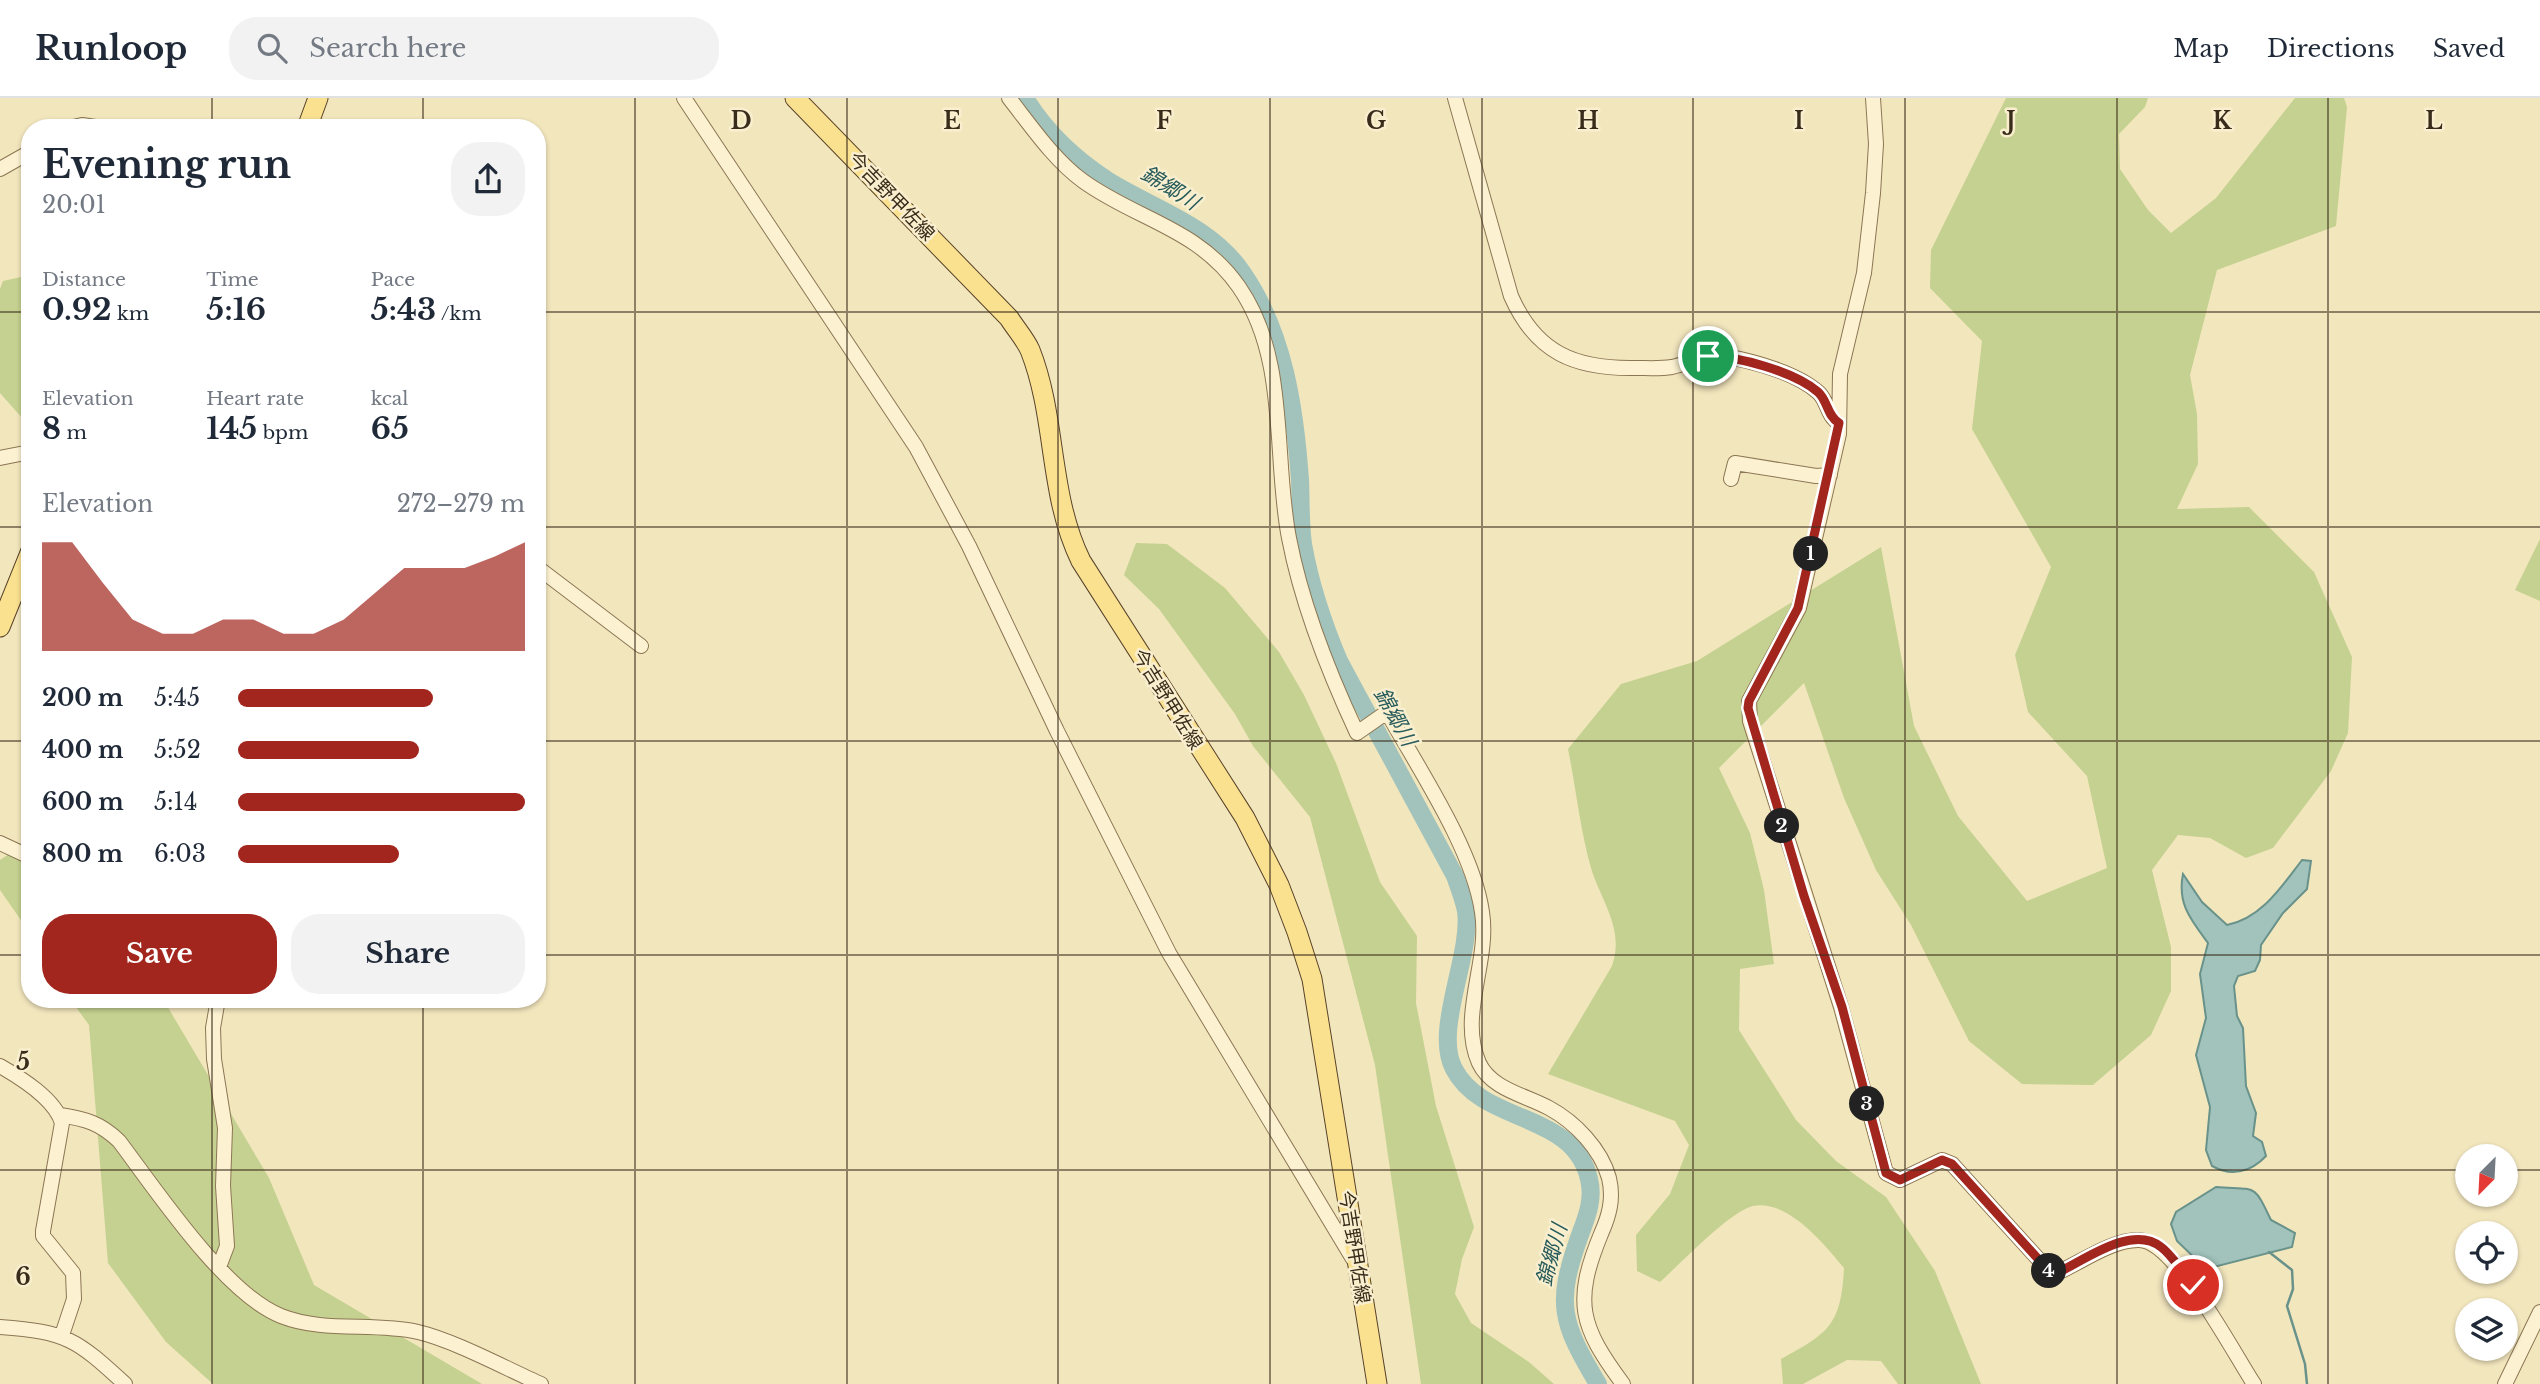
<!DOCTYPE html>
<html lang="en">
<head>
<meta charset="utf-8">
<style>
	:root { --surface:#fff; --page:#f2f2f3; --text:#1f2937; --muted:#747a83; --line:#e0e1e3; --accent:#a2261e }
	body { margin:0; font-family:"Libre Baskerville","Noto Sans JP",serif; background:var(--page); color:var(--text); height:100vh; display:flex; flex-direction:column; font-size:26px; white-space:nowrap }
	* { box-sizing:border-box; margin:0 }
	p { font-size:23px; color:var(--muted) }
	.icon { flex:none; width:38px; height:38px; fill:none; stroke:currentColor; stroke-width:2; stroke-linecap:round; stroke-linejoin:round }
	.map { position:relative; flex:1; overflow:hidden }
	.drawer { position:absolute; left:21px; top:21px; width:525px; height:889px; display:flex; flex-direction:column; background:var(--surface); border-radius:28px; box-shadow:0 2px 5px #0004 }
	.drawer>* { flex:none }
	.needle { width:46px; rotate:204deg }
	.tools { position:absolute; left:2455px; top:1046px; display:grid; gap:14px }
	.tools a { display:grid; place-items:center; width:63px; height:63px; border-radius:50%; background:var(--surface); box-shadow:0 2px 5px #0004; font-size:35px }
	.pin { position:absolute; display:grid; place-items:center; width:60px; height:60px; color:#fff; margin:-30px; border:4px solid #fff; border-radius:50%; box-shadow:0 2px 7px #0007 }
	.km { position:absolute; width:35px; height:35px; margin:-18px; border-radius:50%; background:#222; color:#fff; font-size:19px; line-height:35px; text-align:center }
	.round { display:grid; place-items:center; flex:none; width:74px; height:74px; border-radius:28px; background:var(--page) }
	.summary { display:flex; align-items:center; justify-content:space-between; height:119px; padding:0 21px }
	h1 { font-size:38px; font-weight:700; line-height:52px }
	.metrics { display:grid; grid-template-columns:repeat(3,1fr); gap:10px; height:119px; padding:7px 21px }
	.metrics div { display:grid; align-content:center }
	.metrics b { font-size:30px; font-weight:700 }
	.metrics small { font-size:19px; font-weight:400 }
	.metrics p { font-size:19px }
	.chart { height:196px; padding:14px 21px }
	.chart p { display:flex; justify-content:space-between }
	.chart svg { width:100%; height:126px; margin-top:7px; fill:var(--accent); opacity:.7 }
	.action { display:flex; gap:14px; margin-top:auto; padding:14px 21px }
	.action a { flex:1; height:80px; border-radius:28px; background:var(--accent); color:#fff; font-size:28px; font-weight:700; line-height:80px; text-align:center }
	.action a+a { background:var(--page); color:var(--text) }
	ul { padding:0 21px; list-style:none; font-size:23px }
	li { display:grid; grid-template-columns:112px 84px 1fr; align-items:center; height:52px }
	li i { height:18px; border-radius:9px; background:var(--accent) }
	header { display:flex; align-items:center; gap:42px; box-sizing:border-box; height:98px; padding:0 35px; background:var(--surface); border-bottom:2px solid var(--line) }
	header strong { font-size:33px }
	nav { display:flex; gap:38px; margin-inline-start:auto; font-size:24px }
	.search { width:490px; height:63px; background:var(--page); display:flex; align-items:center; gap:18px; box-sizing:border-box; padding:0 24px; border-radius:28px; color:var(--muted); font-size:26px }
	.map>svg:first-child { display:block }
</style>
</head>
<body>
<header>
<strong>Runloop</strong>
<div class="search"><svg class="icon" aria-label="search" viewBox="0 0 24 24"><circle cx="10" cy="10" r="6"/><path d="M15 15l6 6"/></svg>Search here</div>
<nav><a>Map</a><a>Directions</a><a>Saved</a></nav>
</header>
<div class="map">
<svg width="2540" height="1286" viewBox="0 0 2540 1286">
	<rect width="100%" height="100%" fill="#f2e6bd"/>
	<path fill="#c5d190" d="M 2006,0 L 2148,0 L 2145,9 L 2119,36 L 2120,71 L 2148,112 L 2171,135 L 2216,100 L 2295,0 L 2344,0 L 2347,9 L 2336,128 L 2217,172 L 2190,277 L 2197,316 L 2198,366 L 2177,411 L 2249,409 L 2314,474 L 2352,559 L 2348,635 L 2331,673 L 2273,750 L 2246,760 L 2210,740 L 2178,737 L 2152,772 L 2171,849 L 2171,893 L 2151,937 L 2093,987 L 2022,986 L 1969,943 L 1911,827 L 1876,772 L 1844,700 L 1804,585 L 1719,670 L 1750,735 L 1764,792 L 1774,866 L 1740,871 L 1739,932 L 1796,1022 L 1836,1063 L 1886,1099 L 1935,1173 L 1981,1286 L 1898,1286 L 1881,1263 L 1847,1262 L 1803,1286 L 1783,1286 L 1781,1261 C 1829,1235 1841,1227 1844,1170 C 1825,1147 1788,1101 1753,1108 C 1730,1113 1679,1167 1660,1184 L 1637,1173 L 1636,1137 L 1670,1096 L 1689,1047 L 1675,1023 L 1548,976 L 1612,868 C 1625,831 1601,803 1591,770 C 1580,731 1576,690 1568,651 L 1621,586 L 1697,563 L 1881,449 L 1914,628 L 1958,718 L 2027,803 L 2107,770 L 2087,678 L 2028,614 L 2015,557 L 2051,469 L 1972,331 L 1982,243 L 1930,190 L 1931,152 Z
		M 30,177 L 30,329 L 0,295 L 0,191 L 3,183 Z
		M 2540,441 L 2540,503 L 2515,492 Z
		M 1136,445 L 1167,446 L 1225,490 L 1279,554 L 1304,597 L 1336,665 L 1380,784 L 1417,838 L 1416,905 L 1436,1008 L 1474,1129 L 1462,1161 L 1455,1196 L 1471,1225 L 1529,1264 L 1554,1286 L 1421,1286 L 1375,967 L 1310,719 L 1253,648 L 1235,616 L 1159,511 L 1124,477 Z
		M 30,742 L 30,835 L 0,792 L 0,762 Z
		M 70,901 L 163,901 L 269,1080 L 314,1187 L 482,1286 L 213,1286 L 166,1244 L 108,1165 L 89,927 Z"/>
	<path fill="#a1c3bc" stroke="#68928a" stroke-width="2" d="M 2302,762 L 2311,763 L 2307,791 L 2283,815 L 2261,847 L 2260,862 L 2255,873 L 2238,878 L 2234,888 L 2237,918 L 2243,930 L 2246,988 L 2256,1015 L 2253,1038 L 2262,1044 L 2266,1058 C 2251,1074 2232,1079 2212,1068 L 2206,1052 L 2210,1009 L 2196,957 L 2206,920 L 2200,876 L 2208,845 C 2191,822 2177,806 2183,776 L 2202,804 L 2227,827 C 2262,820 2282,788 2302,762 Z
		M 2216,1089 C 2258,1092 2253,1085 2271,1122 L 2295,1135 L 2292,1149 L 2206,1171 L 2177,1143 L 2171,1126 L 2176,1114 Z"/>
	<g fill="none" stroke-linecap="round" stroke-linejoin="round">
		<path stroke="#68928a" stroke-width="2.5" d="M 2269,1154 L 2292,1172 L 2293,1191 L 2287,1208 L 2305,1266 L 2307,1286"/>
		<path stroke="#a1c3bc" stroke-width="18" d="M 1025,0 C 1045,33 1075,61 1107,82 C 1153,111 1210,127 1242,174 C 1284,234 1295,311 1300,382 C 1301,403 1300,425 1303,446 C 1310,486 1323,525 1339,563 L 1455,778 C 1459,789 1464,802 1466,813 C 1472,858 1433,932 1454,971 C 1483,1027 1574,1013 1589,1081 C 1594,1101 1587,1118 1580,1137 C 1555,1206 1561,1224 1598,1286"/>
		<g stroke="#8c7654" stroke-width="16">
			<path id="minor" d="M 684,0 L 916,349 L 969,448 L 1057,633 L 1169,855 L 1353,1161
				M 1009,0 C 1031,28 1054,62 1083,83 C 1137,122 1198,130 1239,189 C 1289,261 1273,358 1289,440 C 1302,508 1328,573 1357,635 L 1387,614 C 1418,670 1473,751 1482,814 C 1490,864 1458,917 1479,965 C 1491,991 1525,997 1549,1010 C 1575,1024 1601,1051 1609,1080 C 1614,1101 1609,1118 1601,1136 C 1573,1204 1580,1228 1623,1286
				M 1455,0 L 1511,198 C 1536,255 1575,271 1635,270 C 1647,270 1660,271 1672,269 C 1690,265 1706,255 1724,258 C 1753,263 1797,275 1819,295 C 1828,304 1827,318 1839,325
				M 1873,0 L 1876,46 L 1873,95 L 1864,175 L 1840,276 L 1839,336 L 1799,510 L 1749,603 L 1750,623 L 1841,909 L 1886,1075 L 1900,1082 L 1942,1062 L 1952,1066 L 2050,1174 L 2059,1174 C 2083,1163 2112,1142 2138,1142 C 2174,1140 2234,1256 2254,1286
				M 69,30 L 82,27 L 102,30
				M 0,71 L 30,54
				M 0,360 L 30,354
				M 1731,381 L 1735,365 L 1816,378 L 1830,377
				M 537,469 L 641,548
				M 0,745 L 30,759
				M 218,901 L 213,930 L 214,961 L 225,1030 L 223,1088 L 227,1148 L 219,1169
				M 0,968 C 21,980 55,1001 62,1025 L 43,1133 L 43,1138 L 73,1175 L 74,1201 L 62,1237
				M 60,1017 C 86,1021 100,1025 119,1043 C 156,1092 225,1196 281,1218 C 324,1235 373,1224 418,1234 C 453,1242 507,1271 541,1286
				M 0,1229 C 67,1234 76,1241 125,1286
				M 2505,1286 L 2540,1214"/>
		</g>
		<g stroke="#594329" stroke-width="21">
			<path id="major" d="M 795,0 L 1009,220 C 1016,231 1025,241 1030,252 C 1057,320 1048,396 1081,463 L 1245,720 L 1279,787 L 1297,834 L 1312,881 L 1377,1286
				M 307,30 L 318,0
				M 0,529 L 30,455"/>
		</g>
		<use href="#minor" stroke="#fcf2d1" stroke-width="14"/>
		<use href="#major" stroke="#fae190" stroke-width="19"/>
	</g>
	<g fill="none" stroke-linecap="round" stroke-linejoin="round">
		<g stroke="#fff" stroke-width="14">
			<path id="route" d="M 1708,258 C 1738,258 1795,274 1818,294 C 1828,303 1827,318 1839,325 L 1798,510 L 1749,603 L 1748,610 L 1804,798 L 1842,909 L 1886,1075 L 1900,1082 L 1942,1062 L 1952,1066 L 2050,1174 L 2059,1174 C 2085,1162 2132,1126 2161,1149 C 2173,1158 2183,1175 2193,1187"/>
		</g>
		<use href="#route" stroke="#a2261e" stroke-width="9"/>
	</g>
	<path fill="none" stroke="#3a2c1b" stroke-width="2" stroke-opacity="0.55" d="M 212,0 L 212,30M 423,0 L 423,30M 635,0 L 635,1286M 847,0 L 847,1286M 1058,0 L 1058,1286M 1270,0 L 1270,1286M 1482,0 L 1482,1286M 1693,0 L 1693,1286M 1905,0 L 1905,1286M 2117,0 L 2117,1286M 2328,0 L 2328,1286M 0,214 L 30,214M 537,214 L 2540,214M 0,429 L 30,429M 537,429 L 2540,429M 0,643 L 30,643M 537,643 L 2540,643M 0,857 L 30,857M 537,857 L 2540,857M 212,901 L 212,1286M 423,901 L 423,1286M 0,1072 L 2468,1072M 2506,1072 L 2540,1072"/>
	<g text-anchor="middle" stroke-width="5" stroke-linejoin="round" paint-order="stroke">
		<g font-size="19" fill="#3a2c1b" stroke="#f9efce">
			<text transform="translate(892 98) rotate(46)" y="7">今吉野甲佐線</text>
			<text transform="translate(1168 601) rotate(58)" y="7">今吉野甲佐線</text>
			<text transform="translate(1355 1149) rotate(81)" y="7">今吉野甲佐線</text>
		</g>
		<g font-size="21" font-style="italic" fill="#285b5b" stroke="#f9efce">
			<text transform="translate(1170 90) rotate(32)" y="7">錦郷川</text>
			<text transform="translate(1395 619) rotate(61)" y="7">錦郷川</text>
			<text transform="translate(1552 1157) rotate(-75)" y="7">錦郷川</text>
		</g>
	</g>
	<g font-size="23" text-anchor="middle" font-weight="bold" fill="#3a2c1b" stroke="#f9efce" stroke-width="5" stroke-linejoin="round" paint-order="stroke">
		<text x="741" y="31">D</text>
		<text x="952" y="31">E</text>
		<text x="1164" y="31">F</text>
		<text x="1376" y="31">G</text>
		<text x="1588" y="31">H</text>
		<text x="1799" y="31">I</text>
		<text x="2011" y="31">J</text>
		<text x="2222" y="31">K</text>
		<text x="2434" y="31">L</text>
		<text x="23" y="972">5</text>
		<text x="23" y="1187">6</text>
	</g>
</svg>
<div class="tools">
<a><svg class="needle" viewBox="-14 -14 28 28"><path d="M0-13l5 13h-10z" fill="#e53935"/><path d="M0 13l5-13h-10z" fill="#747a83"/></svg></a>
<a><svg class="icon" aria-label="locate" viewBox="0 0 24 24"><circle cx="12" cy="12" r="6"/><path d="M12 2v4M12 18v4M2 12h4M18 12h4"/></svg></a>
<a><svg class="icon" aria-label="layers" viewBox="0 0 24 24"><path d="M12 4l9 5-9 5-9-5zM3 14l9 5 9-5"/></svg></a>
</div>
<div class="pin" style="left:1708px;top:258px;background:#1e9e55"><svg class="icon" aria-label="arrive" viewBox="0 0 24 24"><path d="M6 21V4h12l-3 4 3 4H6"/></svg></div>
<div class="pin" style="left:2193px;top:1187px;background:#d93025"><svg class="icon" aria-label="check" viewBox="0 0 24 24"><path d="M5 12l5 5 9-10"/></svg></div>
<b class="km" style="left:1811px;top:456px">1</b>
<b class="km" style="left:1782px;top:728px">2</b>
<b class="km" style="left:1867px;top:1006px">3</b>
<b class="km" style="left:2049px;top:1173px">4</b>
<section class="drawer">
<div class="summary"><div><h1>Evening run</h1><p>20:01</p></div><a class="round"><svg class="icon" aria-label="share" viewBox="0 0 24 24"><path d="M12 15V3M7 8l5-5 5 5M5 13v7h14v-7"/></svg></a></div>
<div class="metrics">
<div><p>Distance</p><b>0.92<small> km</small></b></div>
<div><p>Time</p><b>5:16</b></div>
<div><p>Pace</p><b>5:43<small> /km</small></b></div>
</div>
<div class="metrics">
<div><p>Elevation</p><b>8<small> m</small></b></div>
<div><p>Heart rate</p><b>145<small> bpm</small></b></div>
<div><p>kcal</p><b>65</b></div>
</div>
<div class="chart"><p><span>Elevation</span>272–279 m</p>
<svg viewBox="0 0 160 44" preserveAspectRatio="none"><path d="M0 44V6L10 6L20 20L30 33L40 38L50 38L60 33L70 33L80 38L90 38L100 33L110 24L120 15L130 15L140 15L150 11L160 6V44z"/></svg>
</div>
<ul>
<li><b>200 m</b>5:45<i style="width:68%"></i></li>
<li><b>400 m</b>5:52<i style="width:63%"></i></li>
<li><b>600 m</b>5:14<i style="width:100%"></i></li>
<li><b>800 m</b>6:03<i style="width:56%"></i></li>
</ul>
<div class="action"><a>Save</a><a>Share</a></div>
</section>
</div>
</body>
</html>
